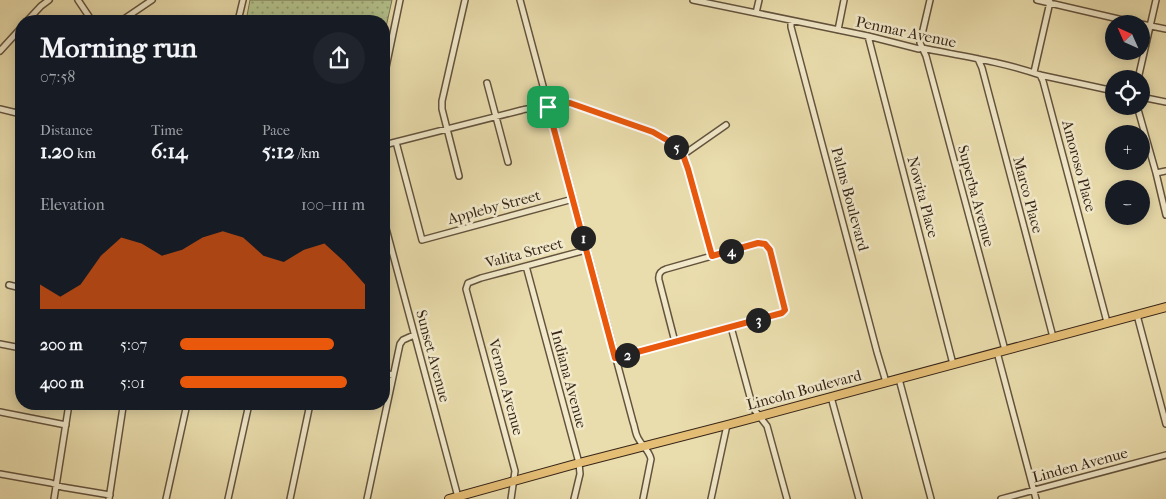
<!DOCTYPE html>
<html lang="en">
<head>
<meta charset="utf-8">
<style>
	:root { --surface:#171b24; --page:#20242c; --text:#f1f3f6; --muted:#9ea1a6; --accent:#ea580c }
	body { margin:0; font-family:"IM FELL French Canon",serif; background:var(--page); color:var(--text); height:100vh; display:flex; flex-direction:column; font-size:19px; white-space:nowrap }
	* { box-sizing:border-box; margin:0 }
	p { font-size:16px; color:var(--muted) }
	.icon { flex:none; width:28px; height:28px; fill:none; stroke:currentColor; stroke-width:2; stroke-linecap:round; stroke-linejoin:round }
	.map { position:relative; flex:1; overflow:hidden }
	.details { position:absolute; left:15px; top:15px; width:375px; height:395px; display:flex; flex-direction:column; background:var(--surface); border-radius:20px; box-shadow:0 2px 12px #0003 }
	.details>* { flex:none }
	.needle { width:32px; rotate:315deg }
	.fabs { position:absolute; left:1105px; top:15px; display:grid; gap:10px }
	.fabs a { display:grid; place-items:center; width:45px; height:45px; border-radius:50%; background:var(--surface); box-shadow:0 2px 12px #0003; font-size:25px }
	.pin { position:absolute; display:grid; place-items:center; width:42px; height:42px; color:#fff; margin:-21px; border-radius:10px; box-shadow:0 2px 8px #0006 }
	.km { position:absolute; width:25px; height:25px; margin:-12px; border-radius:50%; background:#222; color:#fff; font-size:14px; line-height:25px; text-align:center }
	.round { display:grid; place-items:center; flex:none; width:52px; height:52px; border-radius:26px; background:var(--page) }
	.head { display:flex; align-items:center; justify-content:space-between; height:85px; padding:0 25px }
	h1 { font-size:28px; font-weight:800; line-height:38px }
	.figures { display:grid; grid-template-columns:repeat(3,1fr); gap:8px; height:85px; padding:5px 25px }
	.figures div { display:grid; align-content:center }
	.figures b { font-size:21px; font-weight:800 }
	.figures small { font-size:14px; font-weight:400 }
	.figures p { font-size:14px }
	.chart { height:140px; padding:10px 25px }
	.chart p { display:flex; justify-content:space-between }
	.chart svg { width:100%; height:90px; margin-top:5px; fill:var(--accent); opacity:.7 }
	ul { padding:0 25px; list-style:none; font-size:16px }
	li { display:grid; grid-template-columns:80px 60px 1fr; align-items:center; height:38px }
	li i { height:12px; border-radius:6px; background:var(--accent) }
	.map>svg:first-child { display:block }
</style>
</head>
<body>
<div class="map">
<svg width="1166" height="499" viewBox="0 0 1166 499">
	<defs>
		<pattern id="grass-dots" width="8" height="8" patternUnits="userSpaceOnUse" patternTransform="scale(1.25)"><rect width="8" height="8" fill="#b4c28c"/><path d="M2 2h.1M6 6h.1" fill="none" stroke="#939d72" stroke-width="1.8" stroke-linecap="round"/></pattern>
	</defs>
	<rect width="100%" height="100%" fill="#eaddad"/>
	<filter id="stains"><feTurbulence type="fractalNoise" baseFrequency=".004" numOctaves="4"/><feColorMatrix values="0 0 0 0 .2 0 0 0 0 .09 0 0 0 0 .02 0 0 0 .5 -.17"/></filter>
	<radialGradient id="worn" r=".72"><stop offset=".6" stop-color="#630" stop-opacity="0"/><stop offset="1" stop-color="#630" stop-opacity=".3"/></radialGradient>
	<path fill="url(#grass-dots)" stroke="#757452" d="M 250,0 L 392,0 L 384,36 L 384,21 L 246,21 Z"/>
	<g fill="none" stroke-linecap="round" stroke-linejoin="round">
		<g stroke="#63533e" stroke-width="8">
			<path id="minor" d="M 78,0 L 92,21
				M 520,0 L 633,422 C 635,427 635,433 638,438 C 642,446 649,450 651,459 L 643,499
				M 693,0 L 868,36 L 919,49 L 922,48 C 962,56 1003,62 1040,75 L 1114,91
				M 930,0 L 920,43 L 926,56 L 1005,350
				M 1037,0 L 1140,24
				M 756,13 L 759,0
				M 27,21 L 41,6 L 49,0
				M 121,21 L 152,0
				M 238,21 L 243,0
				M 791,21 L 791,27 L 877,352 L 886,382
				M 1141,24 L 1166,29
				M 838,30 L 844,0
				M 868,36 L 953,364
				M 0,51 L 21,28
				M 978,59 L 982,68 L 1053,337
				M 1034,72 L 1050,2
				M 1040,75 L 1043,81 L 1107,322
				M 384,77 L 400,0
				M 1138,79 L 1156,0
				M 487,83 L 508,162
				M 1141,97 L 1166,102
				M 1137,106 L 1156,173 L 1166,215
				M 0,109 L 21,114
				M 18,114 L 20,101 L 21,98
				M 396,142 L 422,240 L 573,199
				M 384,145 L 522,110 C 529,108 536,109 543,108 C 557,106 564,101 579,106 L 653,132 L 672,143 L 683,155 L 688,169 L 712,256
				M 683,155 L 726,125
				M 1156,173 L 1166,171
				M 459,176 L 442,109 L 442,101 L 465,0
				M 384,221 L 458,497
				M 526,266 L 579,463 L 580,474 L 574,499
				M 9,285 L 21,288
				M 1137,315 L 1166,424
				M 731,327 L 753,408 L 767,426 L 787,499
				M 0,344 L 21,348
				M 997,352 L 1036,499
				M 615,358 L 782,313 L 785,310 L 785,308 L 770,250 C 767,244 764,242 758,243 L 666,269 C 660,271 658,274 659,280 L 675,342
				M 384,373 L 393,375
				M 899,379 L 931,499
				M 831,397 L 859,499
				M 0,412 L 66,425
				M 0,474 L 51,483 L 62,487 L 110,495
				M 54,499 L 69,404
				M 109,499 L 123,407
				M 166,499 L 187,404
				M 228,499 L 249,404
				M 290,499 L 310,404
				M 367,499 L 400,344 L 403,340 L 414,335
				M 511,499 L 515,471 L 466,289 L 468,283 L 481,278 L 586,250
				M 711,499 L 727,425
				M 1001,499 L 1166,455"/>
		</g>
		<g stroke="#362519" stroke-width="10">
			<path id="highway" d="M 449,499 L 579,463 L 727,425 L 1166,307"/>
		</g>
		<use href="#minor" stroke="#f1e9ca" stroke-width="5"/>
		<use href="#highway" stroke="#e5be76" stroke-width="8"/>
	</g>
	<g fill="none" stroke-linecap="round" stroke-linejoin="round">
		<g stroke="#fff" stroke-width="10">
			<path id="route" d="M 570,103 L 653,132 L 672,143 L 683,155 L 688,169 L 712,256 L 758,243 L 765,244 L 770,250 L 785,310 L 782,313 L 615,358 L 548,107 L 558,104 Z"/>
		</g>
		<use href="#route" stroke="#ea580c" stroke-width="6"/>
	</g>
	<g text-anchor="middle" stroke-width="5" stroke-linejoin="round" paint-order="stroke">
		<g font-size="15" fill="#362519" stroke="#f1e9ca">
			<text transform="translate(906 32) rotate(12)" y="5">Penmar Avenue</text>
			<text transform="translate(1079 166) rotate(75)" y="5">Amoroso Place</text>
			<text transform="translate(1028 195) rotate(75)" y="5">Marco Place</text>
			<text transform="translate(976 196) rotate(75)" y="5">Superba Avenue</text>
			<text transform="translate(923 197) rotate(75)" y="5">Nowita Place</text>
			<text transform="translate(850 199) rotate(75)" y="5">Palms Boulevard</text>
			<text transform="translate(494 207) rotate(-15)" y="5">Appleby Street</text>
			<text transform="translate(524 253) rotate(-15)" y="5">Valita Street</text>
			<text transform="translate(433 356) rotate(75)" y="5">Sunset Avenue</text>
			<text transform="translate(569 379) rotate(75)" y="5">Indiana Avenue</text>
			<text transform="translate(506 387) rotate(75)" y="5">Vernon Avenue</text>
			<text transform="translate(804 390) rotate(-15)" y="5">Lincoln Boulevard</text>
			<text transform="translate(1080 465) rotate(-15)" y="5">Linden Avenue</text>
		</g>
	</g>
	<rect width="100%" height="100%" filter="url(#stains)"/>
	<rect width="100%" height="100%" fill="url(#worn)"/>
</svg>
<div class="fabs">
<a><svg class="needle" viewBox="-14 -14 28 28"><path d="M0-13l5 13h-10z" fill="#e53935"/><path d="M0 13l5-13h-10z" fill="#9ea1a6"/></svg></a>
<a><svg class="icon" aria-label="locate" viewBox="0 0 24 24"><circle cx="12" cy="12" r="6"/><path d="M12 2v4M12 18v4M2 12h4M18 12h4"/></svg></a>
<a>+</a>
<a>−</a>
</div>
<div class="pin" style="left:548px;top:107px;background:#1e9e55"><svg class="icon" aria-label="arrive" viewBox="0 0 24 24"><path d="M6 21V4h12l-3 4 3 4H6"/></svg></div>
<b class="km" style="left:583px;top:238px">1</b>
<b class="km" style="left:627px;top:355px">2</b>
<b class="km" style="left:758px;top:320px">3</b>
<b class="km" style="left:731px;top:251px">4</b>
<b class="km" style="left:676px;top:147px">5</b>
<section class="details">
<div class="head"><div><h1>Morning run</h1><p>07:58</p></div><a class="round"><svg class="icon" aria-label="share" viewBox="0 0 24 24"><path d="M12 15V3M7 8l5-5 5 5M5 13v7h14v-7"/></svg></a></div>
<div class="figures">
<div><p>Distance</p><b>1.20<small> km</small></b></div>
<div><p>Time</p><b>6:14</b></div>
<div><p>Pace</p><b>5:12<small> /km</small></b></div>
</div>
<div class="chart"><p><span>Elevation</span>100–111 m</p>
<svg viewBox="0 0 160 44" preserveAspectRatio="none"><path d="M0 44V32L10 38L20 32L30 18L40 9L50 12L60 18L70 15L80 9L90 6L100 9L110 18L120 21L130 15L140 12L150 21L160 32V44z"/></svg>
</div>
<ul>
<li><b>200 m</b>5:07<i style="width:83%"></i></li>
<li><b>400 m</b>5:01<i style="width:90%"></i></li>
</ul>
</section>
</div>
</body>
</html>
